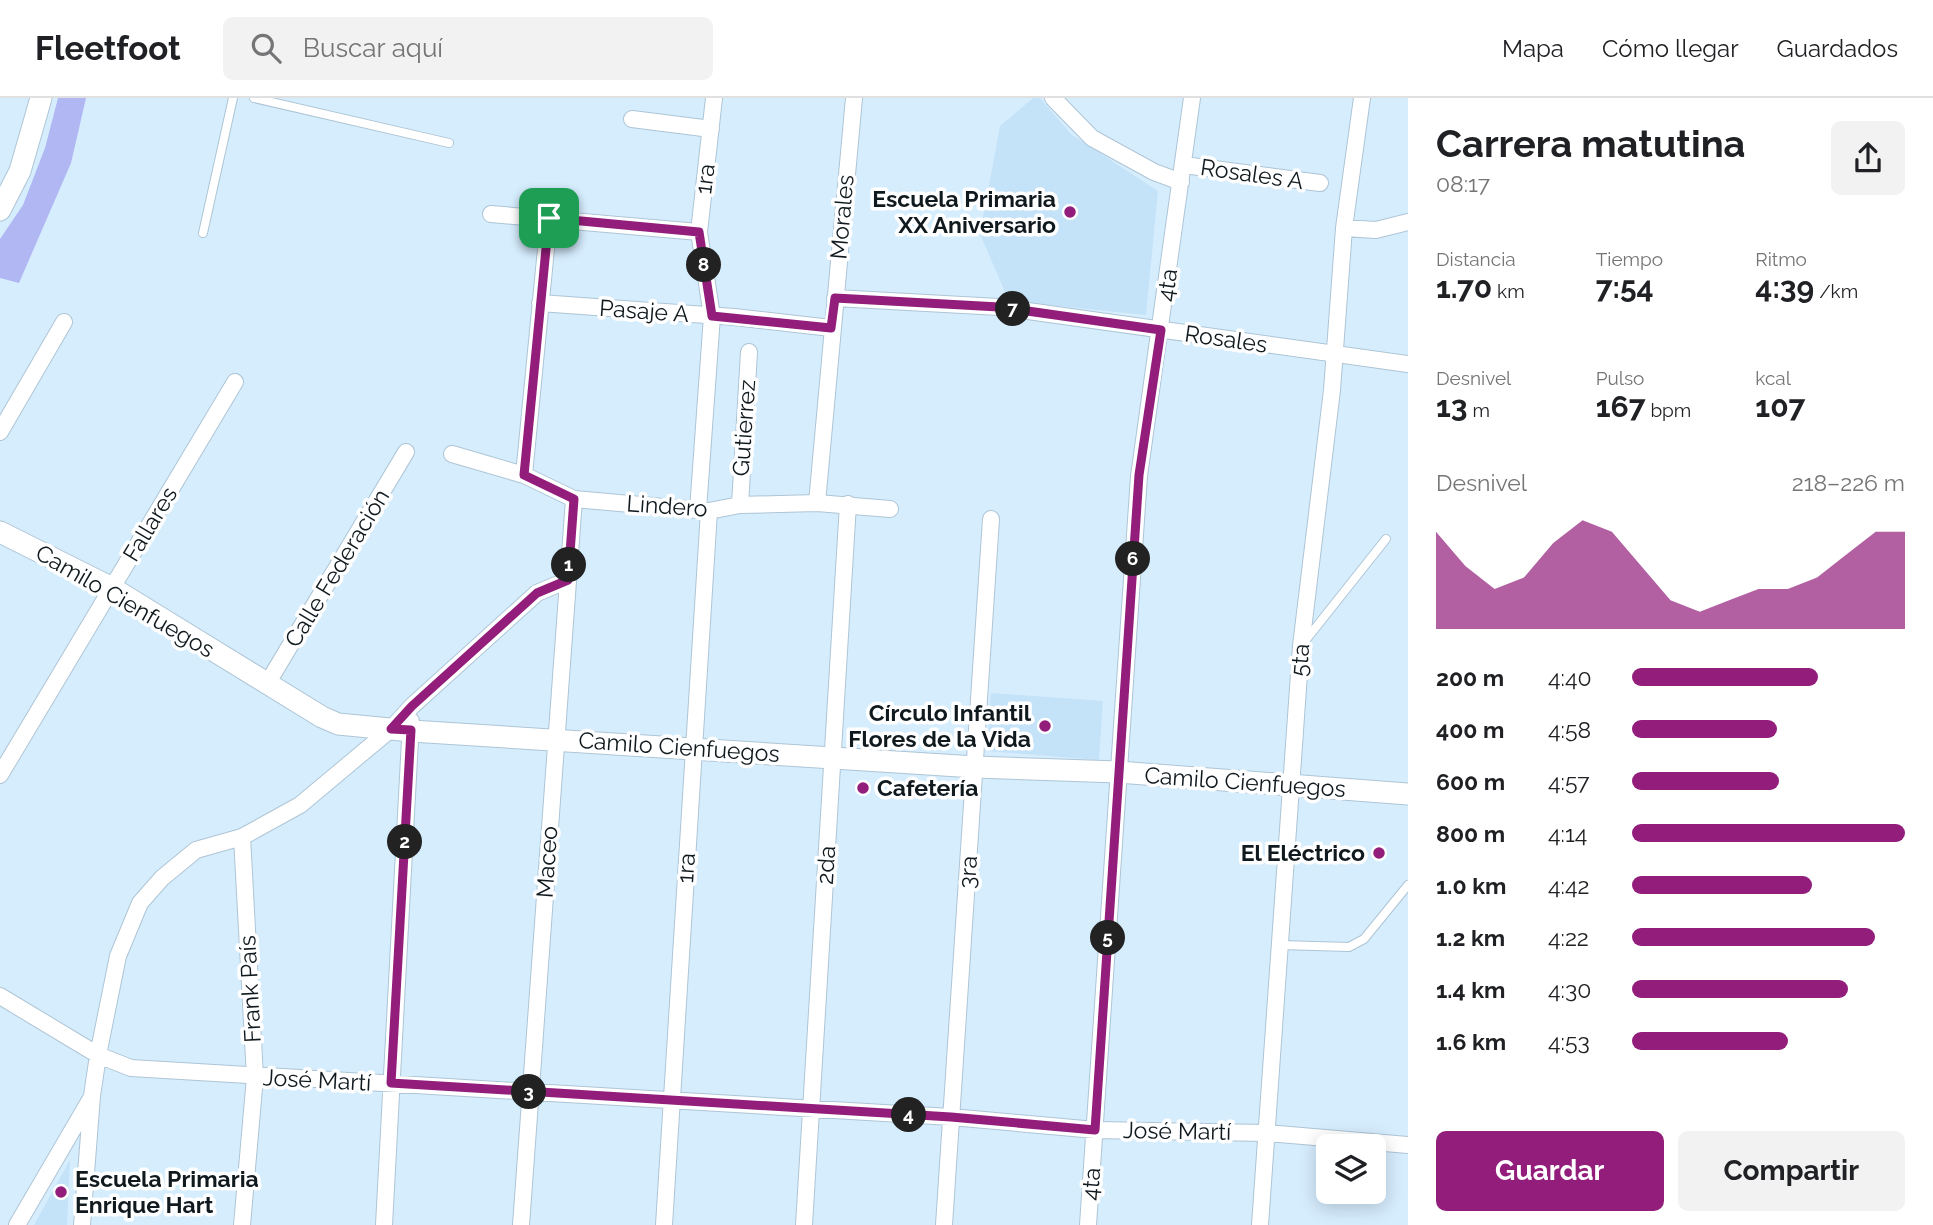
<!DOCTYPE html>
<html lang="es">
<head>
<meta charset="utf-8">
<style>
	:root { --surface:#fff; --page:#f2f2f2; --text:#202124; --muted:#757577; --line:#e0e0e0; --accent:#931d7b }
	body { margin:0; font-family:Raleway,sans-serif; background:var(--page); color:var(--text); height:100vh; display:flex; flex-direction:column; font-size:26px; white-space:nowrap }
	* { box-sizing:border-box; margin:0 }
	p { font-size:23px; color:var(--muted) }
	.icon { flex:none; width:38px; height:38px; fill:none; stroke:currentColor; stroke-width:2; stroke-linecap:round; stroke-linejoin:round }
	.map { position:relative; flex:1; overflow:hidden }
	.side { display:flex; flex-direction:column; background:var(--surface); width:525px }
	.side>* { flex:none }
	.fabs { position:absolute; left:1316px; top:1036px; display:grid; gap:14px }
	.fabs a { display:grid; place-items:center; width:70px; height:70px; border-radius:10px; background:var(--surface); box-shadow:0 4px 18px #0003; font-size:35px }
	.pin { position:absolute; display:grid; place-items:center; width:60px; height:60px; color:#fff; margin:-30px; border-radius:14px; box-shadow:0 4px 10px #0006 }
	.km { position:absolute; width:35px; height:35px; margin:-18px; border-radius:50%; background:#222; color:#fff; font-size:19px; line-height:35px; text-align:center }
	.round { display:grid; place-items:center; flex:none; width:74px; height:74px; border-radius:10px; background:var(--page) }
	.head { display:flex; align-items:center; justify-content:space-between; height:119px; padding:0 28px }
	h1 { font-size:38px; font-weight:700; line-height:52px }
	.metrics { display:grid; grid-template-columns:repeat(3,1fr); gap:10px; height:119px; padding:7px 28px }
	.metrics div { display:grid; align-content:center }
	.metrics b { font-size:30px; font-weight:700 }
	.metrics small { font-size:19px; font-weight:400 }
	.metrics p { font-size:19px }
	.chart { height:196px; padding:14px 28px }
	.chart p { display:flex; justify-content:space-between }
	.chart svg { width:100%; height:126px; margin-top:7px; fill:var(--accent); opacity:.7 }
	.cta { display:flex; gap:14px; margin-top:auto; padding:14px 28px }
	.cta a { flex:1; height:80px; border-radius:10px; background:var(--accent); color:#fff; font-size:28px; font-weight:700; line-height:80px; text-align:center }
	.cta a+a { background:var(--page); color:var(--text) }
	ul { padding:0 28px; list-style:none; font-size:23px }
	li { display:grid; grid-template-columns:112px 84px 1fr; align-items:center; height:52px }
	li i { height:18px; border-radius:9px; background:var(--accent) }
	header { display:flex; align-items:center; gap:42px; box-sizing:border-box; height:98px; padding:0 35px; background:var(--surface); border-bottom:2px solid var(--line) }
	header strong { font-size:33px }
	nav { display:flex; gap:38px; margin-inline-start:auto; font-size:24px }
	.search { width:490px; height:63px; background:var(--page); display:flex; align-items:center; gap:18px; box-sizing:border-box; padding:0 24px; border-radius:10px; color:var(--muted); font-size:26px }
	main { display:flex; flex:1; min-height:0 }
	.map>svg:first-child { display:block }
</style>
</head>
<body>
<header>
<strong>Fleetfoot</strong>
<div class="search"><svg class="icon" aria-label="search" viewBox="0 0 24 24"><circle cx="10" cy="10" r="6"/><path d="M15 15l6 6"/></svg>Buscar aquí</div>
<nav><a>Mapa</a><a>Cómo llegar</a><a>Guardados</a></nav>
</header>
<main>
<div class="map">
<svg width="1408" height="1127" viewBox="0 0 1408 1127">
	<rect width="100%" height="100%" fill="#d6edfe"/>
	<path fill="#c4e2f8" d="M 1033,0 L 1040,0 L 1072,37 L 1158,93 L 1146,217 L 1009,203 L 980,136 L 1000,28 Z
		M 991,595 L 1103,603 L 1099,662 L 987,653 Z
		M 70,1062 L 67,1127 L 34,1127 Z"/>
	<path fill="#b0b7f3" d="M 58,0 L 86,0 L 71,65 L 19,185 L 0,180 L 0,141 L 23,107 L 45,50 Z"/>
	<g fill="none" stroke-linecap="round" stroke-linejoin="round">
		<g stroke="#aec5d5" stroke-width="10">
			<path id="lane" d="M 254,0 L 449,45
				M 203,135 L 233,0
				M 1305,543 L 1386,441
				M 1280,847 L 1349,849 L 1364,841 L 1408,787"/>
		</g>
		<g stroke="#aec5d5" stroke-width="18">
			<path id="street" d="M 1053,0 L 1092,40 L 1154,74 L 1181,84
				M 632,21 L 711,31
				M 1184,67 L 1320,85
				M 491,116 L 699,134
				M 1344,130 L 1376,132 L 1408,124
				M 835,200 L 999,209 L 1408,266
				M 540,205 L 734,219 L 831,230
				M 0,334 L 64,224
				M 452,356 L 524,377 L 574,401 L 709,413 L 740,407 L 817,405 L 890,411
				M 524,377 L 549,120
				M 817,405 L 854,0
				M 740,407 L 749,254
				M 698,412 L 712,218 L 699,134 L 714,0
				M 267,586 L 406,354
				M 0,677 L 235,284
				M 242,739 L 255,979 L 242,1127
				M 0,898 L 98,957 L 131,970 L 951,1019 L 1095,1032 L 1266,1035 L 1408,1047
				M 17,1127 L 90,1002
				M 82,1127 L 92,998 L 98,957 L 118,858 L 140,805 L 162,780 L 196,752 L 242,739 L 300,707 L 391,631 L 412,608 L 537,495 L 568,482
				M 384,1127 L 411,623
				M 521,1127 L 574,401
				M 664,1127 L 709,413
				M 804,1127 L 848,406
				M 944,1127 L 991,421
				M 1088,1127 L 1139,378 L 1192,0
				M 1260,1127 L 1301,548 L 1332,292 L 1344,130 L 1362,0"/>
		</g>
		<g stroke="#aec5d5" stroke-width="23">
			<path id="secondary" d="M 0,112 L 20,73 L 41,0
				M 0,434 L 112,490 L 322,619 L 338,626 L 411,633 L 975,669 L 1118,674 L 1408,696"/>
		</g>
		<use href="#lane" stroke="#fff" stroke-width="8"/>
		<use href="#street" stroke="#fff" stroke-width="16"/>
		<use href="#secondary" stroke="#fff" stroke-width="21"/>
	</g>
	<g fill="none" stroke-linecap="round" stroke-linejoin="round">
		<g stroke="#fff" stroke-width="14">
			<path id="route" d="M 549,120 L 699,134 L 712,218 L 831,230 L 835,200 L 999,209 L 1161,232 L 1139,377 L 1095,1032 L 951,1019 L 391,985 L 411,632 L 391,631 L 412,608 L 537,495 L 568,482 L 574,401 L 524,377 Z"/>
		</g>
		<use href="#route" stroke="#931d7b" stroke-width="9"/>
	</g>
	<g fill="#931d7b" stroke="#fff" stroke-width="2.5">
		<circle cx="1070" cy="114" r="7"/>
		<circle cx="1045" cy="628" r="7"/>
		<circle cx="863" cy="690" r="7"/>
		<circle cx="1379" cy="755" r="7"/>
		<circle cx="61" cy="1094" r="7"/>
	</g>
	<g text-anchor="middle" stroke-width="7" stroke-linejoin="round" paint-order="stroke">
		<g font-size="23" fill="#10191e" stroke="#fff">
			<text transform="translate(1252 76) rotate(8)" y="8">Rosales A</text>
			<text transform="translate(705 81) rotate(-83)" y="8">1ra</text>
			<text transform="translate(842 119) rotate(-85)" y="8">Morales</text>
			<text transform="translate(1167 187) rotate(-82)" y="8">4ta</text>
			<text transform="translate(644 213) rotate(4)" y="8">Pasaje A</text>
			<text transform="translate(1226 241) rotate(8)" y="8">Rosales</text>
			<text transform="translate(744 330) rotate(-86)" y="8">Gutierrez</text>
			<text transform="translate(667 408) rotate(4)" y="8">Lindero</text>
			<text transform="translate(150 426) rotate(-59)" y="8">Fallares</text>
			<text transform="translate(337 470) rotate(-59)" y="8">Calle Federación</text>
			<text transform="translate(125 503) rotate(30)" y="8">Camilo Cienfuegos</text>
			<text transform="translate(1300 562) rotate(-85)" y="8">5ta</text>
			<text transform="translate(679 649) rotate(4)" y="8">Camilo Cienfuegos</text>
			<text transform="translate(1245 684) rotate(4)" y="8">Camilo Cienfuegos</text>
			<text transform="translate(547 764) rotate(-86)" y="8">Maceo</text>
			<text transform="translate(826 767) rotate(-86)" y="8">2da</text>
			<text transform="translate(686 770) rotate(-86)" y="8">1ra</text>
			<text transform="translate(968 774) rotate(-86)" y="8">3ra</text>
			<text transform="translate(250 891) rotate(-93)" y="8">Frank País</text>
			<text transform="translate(317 982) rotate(3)" y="8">José Martí</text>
			<text transform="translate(1177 1033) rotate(1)" y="8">José Martí</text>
			<text transform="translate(1091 1086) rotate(-85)" y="8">4ta</text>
		</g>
		<g font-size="23" font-weight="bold" fill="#10191e" stroke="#fff" text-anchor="end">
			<text x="1056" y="109">Escuela Primaria<tspan x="1056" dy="26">XX Aniversario</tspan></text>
			<text x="1031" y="623">Círculo Infantil<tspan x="1031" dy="26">Flores de la Vida</tspan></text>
			<text x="877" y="698" text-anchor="start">Cafetería</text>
			<text x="1365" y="763">El Eléctrico</text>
			<text x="75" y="1089" text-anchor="start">Escuela Primaria<tspan x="75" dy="26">Enrique Hart</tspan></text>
		</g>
	</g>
</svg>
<div class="fabs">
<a><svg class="icon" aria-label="layers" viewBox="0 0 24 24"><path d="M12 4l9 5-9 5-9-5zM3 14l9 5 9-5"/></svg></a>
</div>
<div class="pin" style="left:549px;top:120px;background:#1e9e55"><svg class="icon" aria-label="arrive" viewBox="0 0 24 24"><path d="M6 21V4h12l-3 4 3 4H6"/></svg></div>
<b class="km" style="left:569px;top:467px">1</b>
<b class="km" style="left:405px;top:744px">2</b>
<b class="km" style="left:529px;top:994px">3</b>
<b class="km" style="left:909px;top:1017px">4</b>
<b class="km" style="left:1108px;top:840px">5</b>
<b class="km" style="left:1133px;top:461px">6</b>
<b class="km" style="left:1013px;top:211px">7</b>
<b class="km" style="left:704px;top:167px">8</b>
</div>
<section class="side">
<div class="head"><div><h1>Carrera matutina</h1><p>08:17</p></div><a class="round"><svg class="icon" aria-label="share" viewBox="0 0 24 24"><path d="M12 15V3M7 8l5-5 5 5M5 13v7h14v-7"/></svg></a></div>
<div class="metrics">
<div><p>Distancia</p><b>1.70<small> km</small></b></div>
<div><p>Tiempo</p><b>7:54</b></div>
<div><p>Ritmo</p><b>4:39<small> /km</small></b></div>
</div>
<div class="metrics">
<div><p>Desnivel</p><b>13<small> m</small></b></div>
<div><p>Pulso</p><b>167<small> bpm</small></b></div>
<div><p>kcal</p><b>107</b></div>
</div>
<div class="chart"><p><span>Desnivel</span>218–226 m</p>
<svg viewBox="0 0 160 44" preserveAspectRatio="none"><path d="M0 44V10L10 22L20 30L30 26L40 14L50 6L60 10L70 22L80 34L90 38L100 34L110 30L120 30L130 26L140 18L150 10L160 10V44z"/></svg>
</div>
<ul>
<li><b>200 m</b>4:40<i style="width:68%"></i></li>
<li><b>400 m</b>4:58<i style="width:53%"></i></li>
<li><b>600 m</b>4:57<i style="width:54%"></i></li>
<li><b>800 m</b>4:14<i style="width:100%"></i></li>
<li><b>1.0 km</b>4:42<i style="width:66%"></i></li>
<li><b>1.2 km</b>4:22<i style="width:89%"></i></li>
<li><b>1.4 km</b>4:30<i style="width:79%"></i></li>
<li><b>1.6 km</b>4:53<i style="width:57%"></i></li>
</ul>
<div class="cta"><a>Guardar</a><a>Compartir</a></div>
</section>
</main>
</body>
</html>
